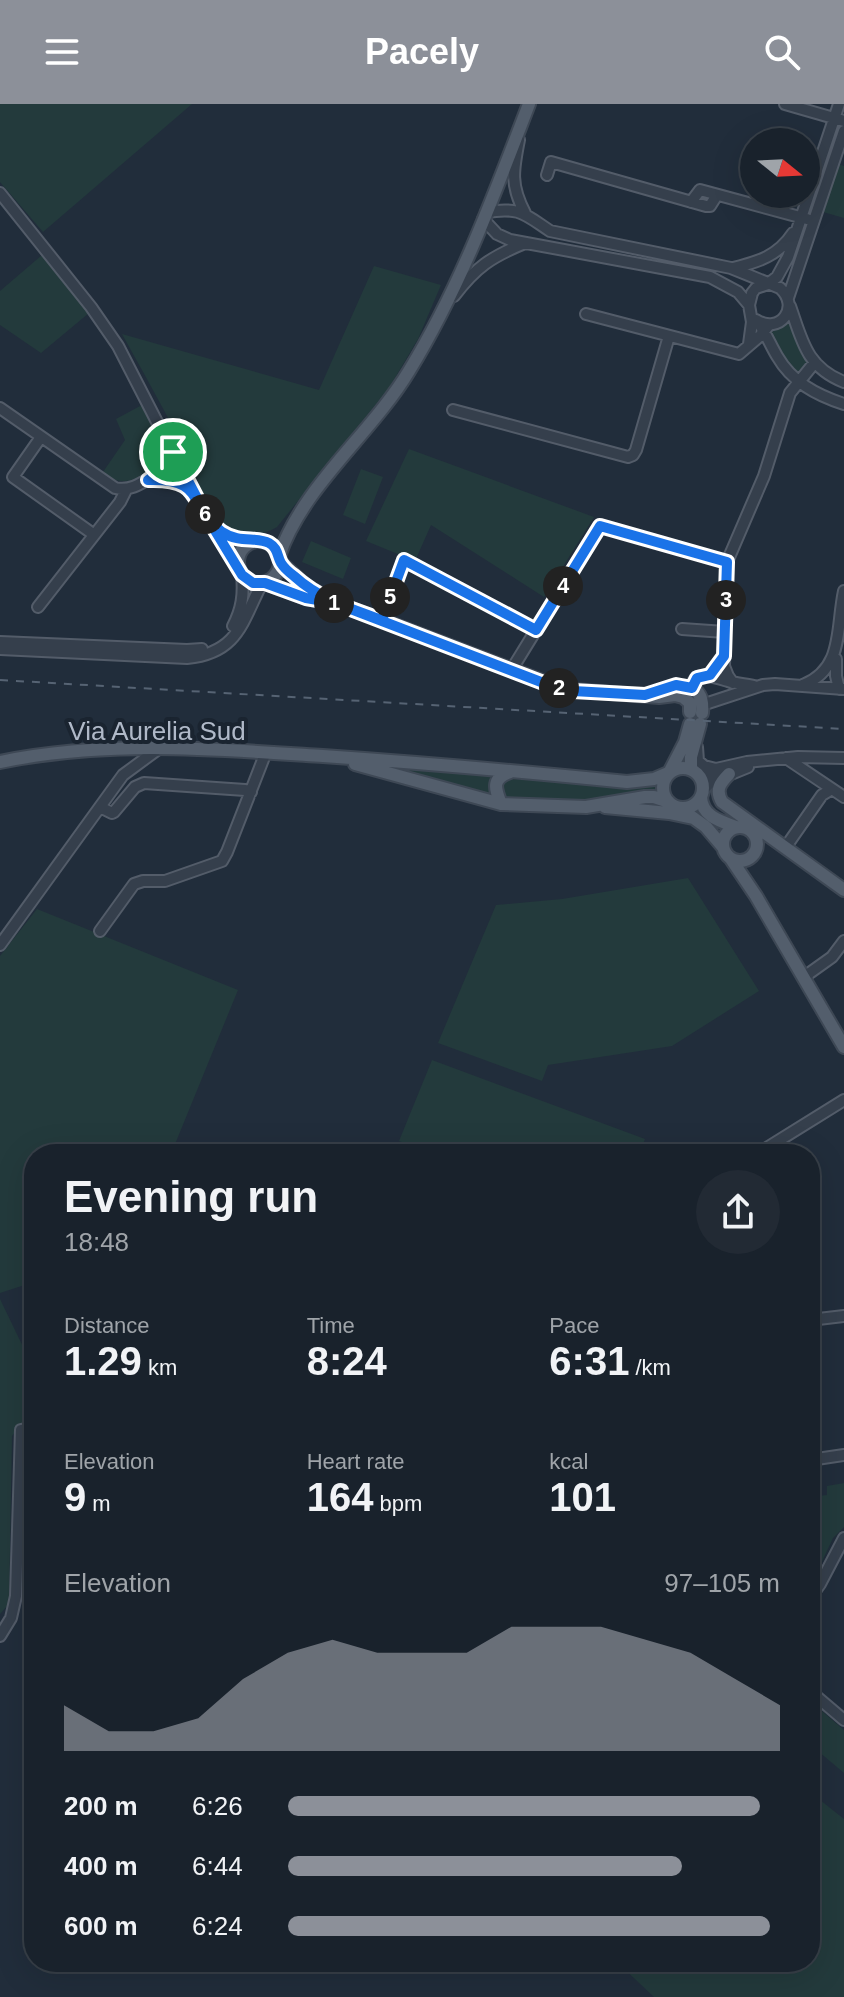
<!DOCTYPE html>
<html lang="en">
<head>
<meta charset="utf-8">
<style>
	:root { --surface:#19222c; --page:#222a34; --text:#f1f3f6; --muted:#9fa4a9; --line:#373f48; --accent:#8c9099 }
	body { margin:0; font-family:Arial,sans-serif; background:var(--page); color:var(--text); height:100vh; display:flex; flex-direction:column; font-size:30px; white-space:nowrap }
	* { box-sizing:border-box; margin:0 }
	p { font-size:26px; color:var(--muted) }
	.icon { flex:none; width:44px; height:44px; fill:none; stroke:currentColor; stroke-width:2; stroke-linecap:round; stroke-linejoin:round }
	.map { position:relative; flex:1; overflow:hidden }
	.details { position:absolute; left:24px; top:1040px; width:796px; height:828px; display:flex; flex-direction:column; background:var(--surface); border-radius:32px; box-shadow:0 8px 32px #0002,0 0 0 2px var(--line) }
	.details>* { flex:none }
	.needle { width:52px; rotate:108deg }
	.controls { position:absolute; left:740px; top:24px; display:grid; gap:16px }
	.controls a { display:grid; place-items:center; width:80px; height:80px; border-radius:50%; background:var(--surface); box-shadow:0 8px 32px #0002,0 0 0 2px var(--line); font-size:40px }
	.pin { position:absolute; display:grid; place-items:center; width:68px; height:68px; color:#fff; margin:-34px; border:4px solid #fff; border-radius:50%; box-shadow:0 2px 8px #0007 }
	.km { position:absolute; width:40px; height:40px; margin:-20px; border-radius:50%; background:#222; color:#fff; font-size:22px; line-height:40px; text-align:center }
	.round { display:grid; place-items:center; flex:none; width:84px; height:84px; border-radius:42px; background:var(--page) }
	.overview { display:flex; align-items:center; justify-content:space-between; height:136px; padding:0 40px }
	h1 { font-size:44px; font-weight:700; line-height:60px }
	.figures { display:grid; grid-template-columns:repeat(3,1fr); gap:12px; height:136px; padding:8px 40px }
	.figures div { display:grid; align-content:center }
	.figures b { font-size:40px; font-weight:700 }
	.figures small { font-size:22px; font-weight:400 }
	.figures p { font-size:22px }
	.chart { height:224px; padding:16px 40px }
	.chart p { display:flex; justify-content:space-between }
	.chart svg { width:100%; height:144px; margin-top:8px; fill:var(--accent); opacity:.7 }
	ul { padding:0 40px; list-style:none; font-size:26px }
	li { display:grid; grid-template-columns:128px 96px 1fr; align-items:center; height:60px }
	li i { height:20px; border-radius:10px; background:var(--accent) }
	header { display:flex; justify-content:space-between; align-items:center; height:104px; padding:0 40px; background:var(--accent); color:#fff; font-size:36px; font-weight:700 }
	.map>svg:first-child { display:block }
</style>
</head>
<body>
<header><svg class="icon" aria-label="menu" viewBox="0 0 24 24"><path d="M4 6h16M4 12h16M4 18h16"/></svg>Pacely<svg class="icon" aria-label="search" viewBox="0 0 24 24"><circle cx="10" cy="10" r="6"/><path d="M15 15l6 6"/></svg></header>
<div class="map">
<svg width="844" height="1893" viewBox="0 0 844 1893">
	<rect width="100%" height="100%" fill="#212d3b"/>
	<path fill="#233a3c" d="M 0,0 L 192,0 L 43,128 L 0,78 Z
		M 838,60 L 844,62 L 844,114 L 823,108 Z
		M 42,151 L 89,209 L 41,249 L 0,221 L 0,187 Z
		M 374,162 L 441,181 L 418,235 L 389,284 L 277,423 C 260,433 241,434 224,422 C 206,409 197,371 187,351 C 167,310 144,270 122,230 L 319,286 Z
		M 788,216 L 807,259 L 796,270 L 784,257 L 769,230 Z
		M 142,301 C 148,312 162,335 163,347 C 163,361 139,376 126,377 C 117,378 110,374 103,368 L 125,336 L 116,315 Z
		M 409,345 L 594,413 L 544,493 L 431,421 L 415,457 L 366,437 Z
		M 361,365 L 383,373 L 365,420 L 343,411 Z
		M 311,437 L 351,454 L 343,475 L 302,458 Z
		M 376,662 L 496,669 L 490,681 L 493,694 Z
		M 507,675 L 656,680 L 657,691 L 640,690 L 569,698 L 506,693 L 503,691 L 499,681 Z
		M 688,774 L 759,887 L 672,942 L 548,961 L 542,977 L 438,939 L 496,801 L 562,795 Z
		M 37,805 L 238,886 L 171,1050 L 34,1050 L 34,1178 L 0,1189 L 0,852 Z
		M 432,956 L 645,1035 L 639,1050 L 434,1050 L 399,1037 Z
		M 0,1195 L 27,1251 L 25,1316 L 12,1332 L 9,1500 L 0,1510 Z
		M 844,1379 L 844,1423 L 833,1434 L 810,1483 L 810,1393 L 827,1391 L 827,1382 Z
		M 810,1597 L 844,1626 L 844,1669 L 812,1642 L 810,1643 Z
		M 810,1688 L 844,1715 L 844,1893 L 654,1893 L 617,1858 L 810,1858 Z"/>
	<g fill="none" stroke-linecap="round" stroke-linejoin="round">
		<g stroke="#535c69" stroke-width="14">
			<path id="minor" d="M 785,0 L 844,17
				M 519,36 C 513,66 510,81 525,109
				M 547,71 L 551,58 L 706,102 L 710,102 L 717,91
				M 0,89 L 91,203 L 118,242 L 193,388 L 239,465
				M 691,98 L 700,86 L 807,115
				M 486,108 C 520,103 523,109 550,127 L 731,164 L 780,184 C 801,203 780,231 756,216
				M 483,115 L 497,130 L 510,136 L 710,173 L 738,188 L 749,201
				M 733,164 C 758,158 778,152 793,129
				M 454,192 C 476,163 491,153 525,139
				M 788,194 L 844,27
				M 790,202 C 802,236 806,263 844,278
				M 586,210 L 739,250 L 760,232 L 769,221
				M 761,223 C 767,232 771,242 777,252 C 792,278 816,291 844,300
				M 749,240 L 752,218 L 749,201 L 752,189 L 756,184 L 768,180 L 777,173 L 788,153 L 839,0
				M 0,304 L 115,384 C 141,390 156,361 180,363
				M 453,306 L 628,353 L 633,351 L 636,346 L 669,232
				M 41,333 L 13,373 L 93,430
				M 150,376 L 174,377 L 191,387
				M 216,423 L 236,435 L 254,437
				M 38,503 L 120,398 L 126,386
				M 382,516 L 404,456 L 536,526
				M 233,522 C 242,505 244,490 242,471
				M 682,525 L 725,528
				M 0,538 L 187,546 L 202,545
				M 0,545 L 187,554 C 238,549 242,518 262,479
				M 836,555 L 836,572 L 839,585
				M 512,565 L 600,422 L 727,458
				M 733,579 L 728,572 L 724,562 L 727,458 L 764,372 L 790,289 L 815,258
				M 803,581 C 844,565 836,524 844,487
				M 690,599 C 689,564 704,570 728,577 C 737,580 746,580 754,582
				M 702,601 L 763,581 L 775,580 L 844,585
				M 697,643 L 698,657 L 704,662 L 716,665
				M 786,654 L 844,693
				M 698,670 L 706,670 L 716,665 L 747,658 L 798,653 L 844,654
				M 703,686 L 711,678 L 748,663
				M 100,703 L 112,709 L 114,708 L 135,683 L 144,679 L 245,686 L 251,688
				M 785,744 L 822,691 L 832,685
				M 100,827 L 134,780 L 143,777 L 165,777 L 222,757 L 227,748 L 266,648
				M 0,841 L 123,671 L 161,643
				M 804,873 L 832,853 L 844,837
				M 757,1050 L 844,996
				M 810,1216 L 844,1212
				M 810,1356 L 844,1351
				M 810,1494 L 820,1480 L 844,1434
				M 0,1532 L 11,1514 L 16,1492 L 21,1326 L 34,1323
				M 810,1587 L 844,1616"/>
		</g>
		<g stroke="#3e4855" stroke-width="16">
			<path id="major" d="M238 458a21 21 0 1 1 42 0a21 21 0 1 1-42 0Z
				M 279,452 C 303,382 371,330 409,267 C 460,184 494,91 529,0
				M 280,458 L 306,482 L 325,493
				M 265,479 L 306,494 L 335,499 L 382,516 L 563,585 L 659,593 L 675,591 L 683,593 L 690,599 L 690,608
				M 657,588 C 679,579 705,577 702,609
				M 0,658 C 107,636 215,645 323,652 C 424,659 526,668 627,678 L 654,675 L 668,669
				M 355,660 L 501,700 L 586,703 L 645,693 L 654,693 L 669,698
				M663 684a20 20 0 1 1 40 0a20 20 0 1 1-40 0Z
				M 691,665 L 691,653 L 700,620
				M 670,667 L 685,638 L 690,620
				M 729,670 C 720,679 715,686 722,698 L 844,786
				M 701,693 C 702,712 719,717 736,723
				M 501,700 C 495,684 491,675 510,668
				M 605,703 L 669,709 L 693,714
				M 688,710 L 706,723 L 723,743
				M723 740a17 17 0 1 1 34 0a17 17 0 1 1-34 0Z
				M 731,755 L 756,792 L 844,943"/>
		</g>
		<use href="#minor" stroke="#353f4c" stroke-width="10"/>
		<use href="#major" stroke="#535e6c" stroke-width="12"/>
		<path stroke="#566373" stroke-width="2" stroke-dasharray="8 8" stroke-linecap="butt" d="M 0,576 L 844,625"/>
	</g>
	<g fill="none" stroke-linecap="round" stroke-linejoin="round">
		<g stroke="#fff" stroke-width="16">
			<path id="route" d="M 173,348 L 208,415 L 242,471 L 253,479 L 265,479 L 306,494 L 335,499 L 554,583 L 573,587 L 645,591 L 676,581 L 692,584 L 697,574 L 710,571 L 724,552 L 727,458 L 600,422 L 536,526 L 404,456 L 382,516 C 351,505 319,495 294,472 C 290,469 284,464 281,459 C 277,452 278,444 269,439 C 256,432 240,440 222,428 C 186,402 207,374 148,376 L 165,364 L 173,348"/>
		</g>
		<use href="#route" stroke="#1a73e8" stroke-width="10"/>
	</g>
	<g text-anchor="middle" stroke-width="8" stroke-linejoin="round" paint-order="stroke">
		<g font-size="26" fill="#b0b9c8" stroke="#1a2430">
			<text x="157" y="636">Via Aurelia Sud</text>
		</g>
	</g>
</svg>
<div class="controls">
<a><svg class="needle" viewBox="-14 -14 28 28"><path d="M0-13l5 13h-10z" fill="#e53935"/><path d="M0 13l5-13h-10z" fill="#9fa4a9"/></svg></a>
</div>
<div class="pin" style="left:173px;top:348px;background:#1e9e55"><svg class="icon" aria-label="arrive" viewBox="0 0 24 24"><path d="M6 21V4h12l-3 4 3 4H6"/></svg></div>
<b class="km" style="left:334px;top:499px">1</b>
<b class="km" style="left:559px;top:584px">2</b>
<b class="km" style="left:726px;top:496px">3</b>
<b class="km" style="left:563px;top:482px">4</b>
<b class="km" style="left:390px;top:493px">5</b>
<b class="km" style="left:205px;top:410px">6</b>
<section class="details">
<div class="overview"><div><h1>Evening run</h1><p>18:48</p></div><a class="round"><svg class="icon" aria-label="share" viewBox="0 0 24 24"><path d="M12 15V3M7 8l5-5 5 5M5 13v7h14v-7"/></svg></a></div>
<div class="figures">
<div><p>Distance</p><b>1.29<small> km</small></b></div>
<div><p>Time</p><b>8:24</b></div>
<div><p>Pace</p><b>6:31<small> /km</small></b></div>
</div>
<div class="figures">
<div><p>Elevation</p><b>9<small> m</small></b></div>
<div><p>Heart rate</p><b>164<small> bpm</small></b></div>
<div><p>kcal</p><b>101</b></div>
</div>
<div class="chart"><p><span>Elevation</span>97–105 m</p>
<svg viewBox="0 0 160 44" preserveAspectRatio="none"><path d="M0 44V30L10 38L20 38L30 34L40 22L50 14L60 10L70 14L80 14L90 14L100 6L110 6L120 6L130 10L140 14L150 22L160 30V44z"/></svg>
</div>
<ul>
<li><b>200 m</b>6:26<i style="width:96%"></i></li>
<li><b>400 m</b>6:44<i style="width:80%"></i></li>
<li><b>600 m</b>6:24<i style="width:98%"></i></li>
</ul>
</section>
</div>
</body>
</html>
